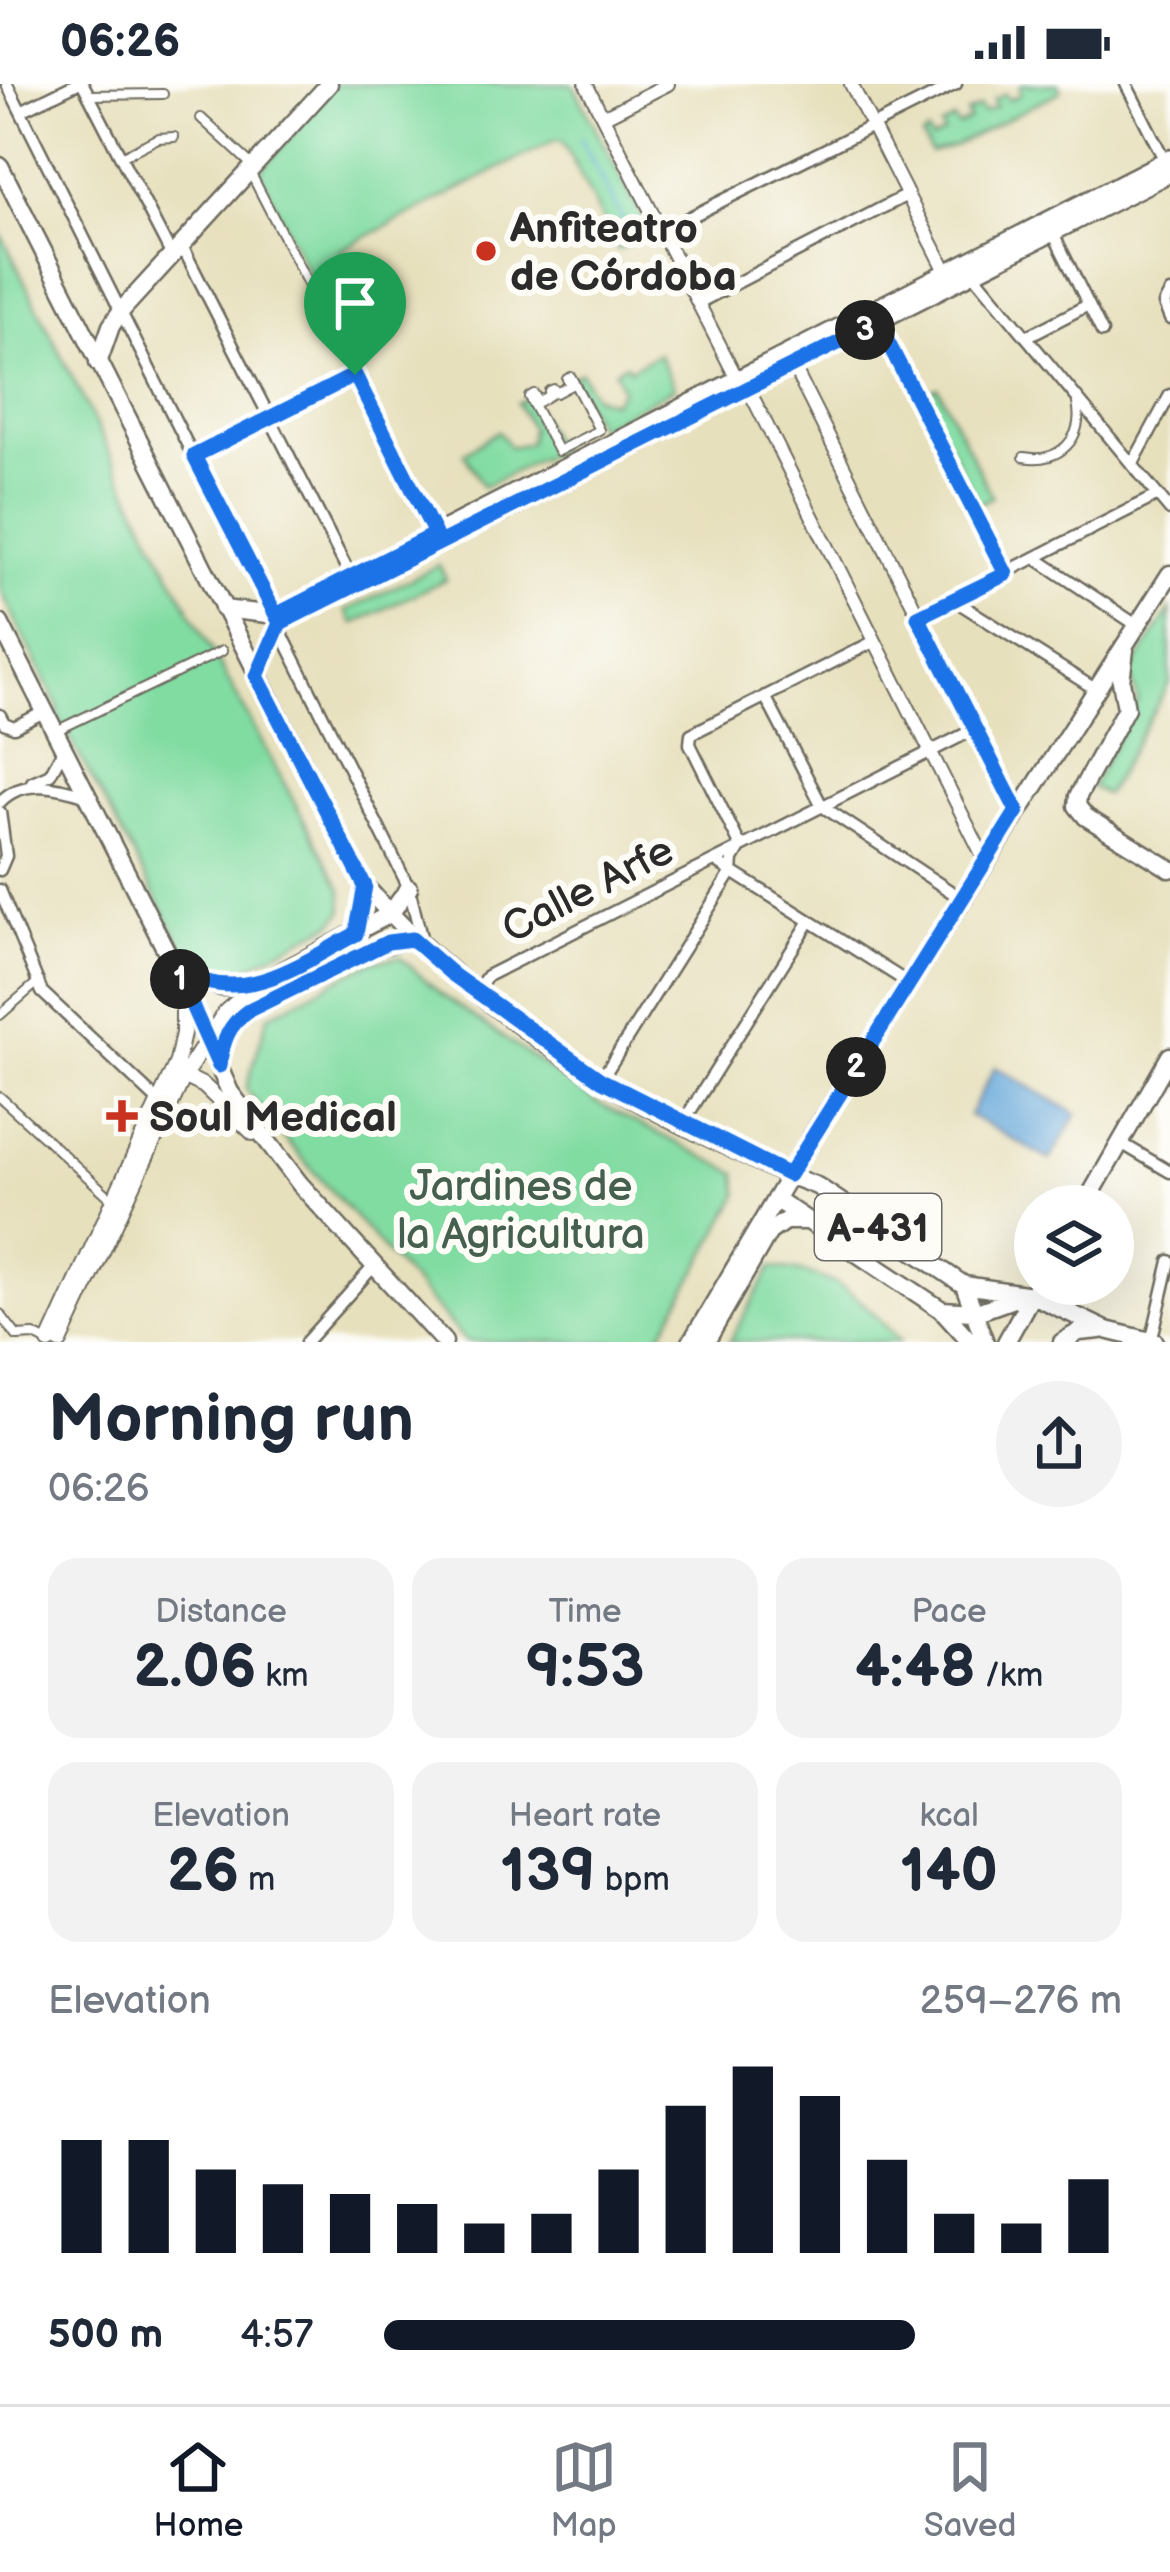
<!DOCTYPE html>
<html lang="en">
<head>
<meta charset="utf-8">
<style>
	:root { --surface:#fff; --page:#f2f2f3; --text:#1f2937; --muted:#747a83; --line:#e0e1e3; --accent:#111827 }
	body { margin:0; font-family:"Balsamiq Sans",sans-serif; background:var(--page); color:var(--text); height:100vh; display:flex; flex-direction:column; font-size:45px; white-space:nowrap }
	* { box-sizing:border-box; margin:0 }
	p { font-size:39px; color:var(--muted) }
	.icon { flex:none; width:66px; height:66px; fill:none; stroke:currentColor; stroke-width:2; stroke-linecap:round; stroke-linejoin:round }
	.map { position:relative; height:1258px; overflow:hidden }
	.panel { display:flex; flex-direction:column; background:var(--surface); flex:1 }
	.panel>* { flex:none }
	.buttons { position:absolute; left:1014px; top:1101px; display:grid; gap:24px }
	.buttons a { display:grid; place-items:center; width:120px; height:120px; border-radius:50%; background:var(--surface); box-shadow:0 12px 48px #0002; font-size:60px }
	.pin { position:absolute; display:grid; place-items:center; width:102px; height:102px; color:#fff; margin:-123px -51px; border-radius:50% 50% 50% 0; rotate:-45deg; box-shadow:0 0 12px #0007 }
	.pin .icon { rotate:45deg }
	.km { position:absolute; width:60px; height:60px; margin:-30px; border-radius:50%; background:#222; color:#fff; font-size:33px; line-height:60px; text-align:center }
	.round { display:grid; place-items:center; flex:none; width:126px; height:126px; border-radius:63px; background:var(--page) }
	.head { display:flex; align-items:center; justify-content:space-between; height:204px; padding:0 48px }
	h1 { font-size:66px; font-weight:800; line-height:90px }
	.figures { display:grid; grid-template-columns:repeat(3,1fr); gap:18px; height:204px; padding:12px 48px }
	.figures div { display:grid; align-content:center; border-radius:30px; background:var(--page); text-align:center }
	.figures b { font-size:60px; font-weight:800 }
	.figures small { font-size:33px; font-weight:400 }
	.figures p { font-size:33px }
	.chart { height:336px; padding:24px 48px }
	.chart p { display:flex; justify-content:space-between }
	.chart svg { width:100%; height:216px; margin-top:12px; stroke:var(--accent); stroke-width:6 }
	ul { padding:0 48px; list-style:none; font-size:39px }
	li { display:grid; grid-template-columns:192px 144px 1fr; align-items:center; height:90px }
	li i { height:30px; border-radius:15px; background:var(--accent) }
	.status { display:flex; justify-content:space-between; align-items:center; height:84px; padding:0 60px; background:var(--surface); direction:ltr }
	.status svg { height:33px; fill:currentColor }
	.dock { display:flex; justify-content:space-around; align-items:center; height:168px; border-top:3px solid var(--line); background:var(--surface); font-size:33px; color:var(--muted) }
	.dock a { display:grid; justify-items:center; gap:6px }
	.dock .selected { color:var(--accent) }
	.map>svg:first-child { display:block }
</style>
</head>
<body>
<div class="status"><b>06:26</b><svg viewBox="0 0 49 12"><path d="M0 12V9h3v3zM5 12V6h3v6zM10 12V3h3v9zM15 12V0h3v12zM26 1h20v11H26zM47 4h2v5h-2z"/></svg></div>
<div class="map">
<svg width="1170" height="1258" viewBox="0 0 1170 1258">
	<rect width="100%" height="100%" fill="#fdfcf7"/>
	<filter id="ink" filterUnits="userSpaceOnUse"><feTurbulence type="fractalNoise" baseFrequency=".00833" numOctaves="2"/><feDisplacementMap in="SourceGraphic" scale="24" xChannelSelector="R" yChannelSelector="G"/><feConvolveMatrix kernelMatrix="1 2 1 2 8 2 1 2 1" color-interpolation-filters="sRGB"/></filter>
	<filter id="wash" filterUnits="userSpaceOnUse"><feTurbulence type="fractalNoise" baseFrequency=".004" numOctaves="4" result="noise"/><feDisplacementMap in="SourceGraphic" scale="48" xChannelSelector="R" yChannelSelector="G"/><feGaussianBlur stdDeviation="2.7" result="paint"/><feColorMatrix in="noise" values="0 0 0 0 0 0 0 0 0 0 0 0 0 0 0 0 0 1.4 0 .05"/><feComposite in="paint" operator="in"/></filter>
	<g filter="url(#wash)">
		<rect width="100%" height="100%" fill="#e7e0bd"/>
		<path fill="#81dca2" stroke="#568466" stroke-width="3" d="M 335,0 L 573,0 L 649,148 L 618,166 L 563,57 L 555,56 L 341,166 L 347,179 L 311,196 L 260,88 Z
			M 1025,0 L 1058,0 L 1061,7 L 952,63 L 931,69 L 922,53 L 928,49 L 932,56 L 944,49 L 941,43 L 954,36 L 958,42 L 970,36 L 967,30 L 980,23 L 983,29 L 996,23 L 993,16 L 1005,10 L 1009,16 L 1021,10 L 1019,3 Z
			M 0,148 L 162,474 L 342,806 L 343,827 L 333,839 L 232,891 L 217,894 L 190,876 L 64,643 L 57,629 L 59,624 L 0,505 Z
			M 658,270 L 675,304 L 598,343 L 571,293 L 581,288 L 594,312 L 612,318 L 622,306 L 615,286 L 626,280 L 630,285 Z
			M 938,303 L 992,413 L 978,420 L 923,310 Z
			M 529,313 L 557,366 L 483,403 L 464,369 L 498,347 L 510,363 L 529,359 L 531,344 L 517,319 Z
			M 439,481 L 446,495 L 353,540 L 346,527 Z
			M 1170,526 L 1170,598 L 1106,711 L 1091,703 L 1138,617 L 1130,589 Z
			M 400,873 L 441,910 L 597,1019 L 737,1089 L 739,1111 L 657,1258 L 466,1258 L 278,1047 L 246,1005 L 268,932 L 373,877 Z
			M 772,1183 C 840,1192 856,1209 900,1258 L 729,1258 Z"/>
		<path fill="#67a9db" stroke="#496a83" stroke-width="3" d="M 995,983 L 1077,1030 L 1050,1076 L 969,1031 Z"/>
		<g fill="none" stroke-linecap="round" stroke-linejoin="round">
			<path stroke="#67a9db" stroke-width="3" d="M 581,55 L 626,142"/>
		</g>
	</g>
	<g filter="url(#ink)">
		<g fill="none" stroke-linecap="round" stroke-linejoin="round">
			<g stroke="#6d6a5e" stroke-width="12">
				<path id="pedestrian" d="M 89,11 L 163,10
					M 201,34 L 253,82
					M 121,73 L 158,54 L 174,53
					M 251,90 L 355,291
					M 571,293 L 599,346 L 558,367 L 529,313 L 534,310 L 538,318 L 551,310 L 549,307 L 554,305 L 556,309 L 571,301 L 567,295 Z
					M 1024,373 C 1059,380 1085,354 1077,319
					M 64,643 L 222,567
					M 0,931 L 39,897
					M 0,1013 L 113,1116
					M 0,1230 L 17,1252 L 34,1251 L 48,1258"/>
			</g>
			<g stroke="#6d6a5e" stroke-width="15">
				<path id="minor" d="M 7,0 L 409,804 L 422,857
					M 83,0 L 172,172
					M 1126,0 L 1165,77
					M 21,27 L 76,0
					M 662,147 L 956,0
					M 1053,149 L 1102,248
					M 182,162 L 351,493
					M 975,186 L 974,190 L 1170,426
					M 1170,209 L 1164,220 L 1170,235
					M 698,219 L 907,111
					M 878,239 L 1006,490
					M 1026,253 L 1088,221
					M 194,372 L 355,291 L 435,450
					M 1133,379 L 1170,311
					M 1037,475 L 1138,542
					M 954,516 L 1095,605
					M 918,533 L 1158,411
					M 765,612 L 822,722 L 962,815
					M 0,631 L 4,639 L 14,643 L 44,628
					M 32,698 L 50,690 L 63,666
					M 0,718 C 23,693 60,703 88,712
					M 0,728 L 6,772 L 0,786
					M 741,763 L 690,660 L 691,650 L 875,557
					M 715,777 L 910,900
					M 0,806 L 42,908 L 158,1017
					M 485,912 L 481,901 L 487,892 L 975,645
					M 601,996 L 732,788 L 733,776 L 740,764
					M 684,1037 L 810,837
					M 1121,1059 L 1170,1088
					M 306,1258 L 374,1182
					M 1151,1258 L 1170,1177"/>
			</g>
			<g stroke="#6d6a5e" stroke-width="16">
				<path id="tertiary" d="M 586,0 L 737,295 L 749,306 L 985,776
					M 851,0 L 947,189
					M 603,33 L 668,0
					M 791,278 L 1017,727"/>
			</g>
			<g stroke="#6d6a5e" stroke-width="18">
				<path id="secondary" d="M 184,992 L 204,1002 L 253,1049
					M 49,1258 L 177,978 L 183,949 L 183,906
					M 60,1258 L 184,992 L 225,928 L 256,901"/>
			</g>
			<g stroke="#6d6a5e" stroke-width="21">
				<path id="primary" d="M 0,82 L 365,802 C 432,878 512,941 598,994 C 654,1029 718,1057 777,1087 L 817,1102 L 964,1201 L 985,1258
					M 98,279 L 111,242 L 121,227 L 329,0
					M 475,442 L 1170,89
					M 223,525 L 276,531 L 1170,74
					M 0,539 L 176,886 L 230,1008 L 300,1100 L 444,1258
					M 1125,566 L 1121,597 L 1126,624 L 1078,712 L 1077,722 L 1086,733 L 1170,785
					M 257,593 L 280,539 L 296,530
					M 356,851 L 365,802
					M 177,886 L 221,903 L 256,901 L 390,830 L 409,804
					M 219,981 C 223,957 228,942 249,926 C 300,901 355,863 412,855
					M 775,1115 L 942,1226 L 971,1258
					M 1084,1122 L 1170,972
					M 964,1201 L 1032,1211 L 1106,1246 L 1155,1258
					M 942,1226 L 977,1228 L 1019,1213
					M 691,1258 L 816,1046 L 1170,490
					M 706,1258 L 769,1148 L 785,1137 L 805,1137
					M 1006,1258 L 1038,1200
					M 1062,1258 L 1079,1248 L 1100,1246"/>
			</g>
			<use href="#pedestrian" stroke="#fff" stroke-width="8"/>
			<use href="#minor" stroke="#fff" stroke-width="10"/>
			<use href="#tertiary" stroke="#fff" stroke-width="12"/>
			<use href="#secondary" stroke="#fff" stroke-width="14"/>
			<use href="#primary" stroke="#fff" stroke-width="16"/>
		</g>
	</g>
	<g fill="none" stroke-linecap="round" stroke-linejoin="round" filter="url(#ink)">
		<g stroke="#fff" stroke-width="24">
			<path id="route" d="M 355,291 L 435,450 L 276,531 L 280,539 L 257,592 L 365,802 L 356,850 C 295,882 245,924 176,886 L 219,982 C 223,957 228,941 249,926 L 388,858 L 412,855 L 452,890 L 601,996 L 789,1091 L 1017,727 L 918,533 L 1006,490 L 878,239 L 280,539 L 194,372 L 355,291"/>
		</g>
		<use href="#route" stroke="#1a73e8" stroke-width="15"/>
	</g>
	<g fill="#c8321e" stroke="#fdfcf7" stroke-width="4.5">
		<circle cx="486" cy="167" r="12"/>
		<path d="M116 1014h12v12h12v12h-12v12h-12v-12h-12v-12h12z"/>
	</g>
	<g text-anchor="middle" stroke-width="12" stroke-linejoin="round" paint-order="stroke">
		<rect fill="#fdfcf7" stroke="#6a6a68" stroke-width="3" x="815" y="1110" width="126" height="66" rx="9"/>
		<g font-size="39" font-weight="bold" fill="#2b2b2b">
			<text x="878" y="1157">A-431</text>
		</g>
		<g font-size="42" font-weight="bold" fill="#2b2b2b" stroke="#fdfcf7" text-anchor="start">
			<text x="510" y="158">Anfiteatro<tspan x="510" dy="48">de Córdoba</tspan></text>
			<text x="149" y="1047">Soul Medical</text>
		</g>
		<g font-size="42" fill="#2b2b2b" stroke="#fdfcf7">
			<text transform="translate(587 804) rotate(-27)" y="15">Calle Arfe</text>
		</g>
		<g font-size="42" fill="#45604f" stroke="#fdfcf7">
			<text x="521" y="1116">Jardines de<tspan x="521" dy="48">la Agricultura</tspan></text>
		</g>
	</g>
</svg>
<div class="buttons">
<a><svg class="icon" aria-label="layers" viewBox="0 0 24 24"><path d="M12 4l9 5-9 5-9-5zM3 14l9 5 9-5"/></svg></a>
</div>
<div class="pin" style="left:355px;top:291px;background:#1e9e55"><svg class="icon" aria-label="arrive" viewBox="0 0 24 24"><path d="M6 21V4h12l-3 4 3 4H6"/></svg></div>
<b class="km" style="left:180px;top:895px">1</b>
<b class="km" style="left:856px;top:983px">2</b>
<b class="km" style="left:865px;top:246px">3</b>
</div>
<section class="panel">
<div class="head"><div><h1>Morning run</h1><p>06:26</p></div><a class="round"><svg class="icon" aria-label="share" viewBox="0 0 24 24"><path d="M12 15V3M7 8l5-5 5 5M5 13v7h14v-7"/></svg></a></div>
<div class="figures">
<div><p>Distance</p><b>2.06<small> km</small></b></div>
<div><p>Time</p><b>9:53</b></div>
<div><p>Pace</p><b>4:48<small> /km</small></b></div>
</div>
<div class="figures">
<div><p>Elevation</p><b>26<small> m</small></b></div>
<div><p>Heart rate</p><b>139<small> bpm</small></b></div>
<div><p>kcal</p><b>140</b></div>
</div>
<div class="chart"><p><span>Elevation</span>259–276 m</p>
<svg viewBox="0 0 160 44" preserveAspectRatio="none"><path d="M5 44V21M15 44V21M25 44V27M35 44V30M45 44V32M55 44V34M65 44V38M75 44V36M85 44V27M95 44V14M105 44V6M115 44V12M125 44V25M135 44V36M145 44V38M155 44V29"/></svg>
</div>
<ul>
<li><b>500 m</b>4:57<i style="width:72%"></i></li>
</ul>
</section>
<nav class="dock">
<a class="selected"><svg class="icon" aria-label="home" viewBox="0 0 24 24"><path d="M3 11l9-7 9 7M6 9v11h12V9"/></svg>Home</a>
<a><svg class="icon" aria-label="map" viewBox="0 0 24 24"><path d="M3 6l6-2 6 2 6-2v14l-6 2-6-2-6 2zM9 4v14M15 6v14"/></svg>Map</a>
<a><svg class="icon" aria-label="saved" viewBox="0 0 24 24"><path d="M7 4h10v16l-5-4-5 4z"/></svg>Saved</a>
</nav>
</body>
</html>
